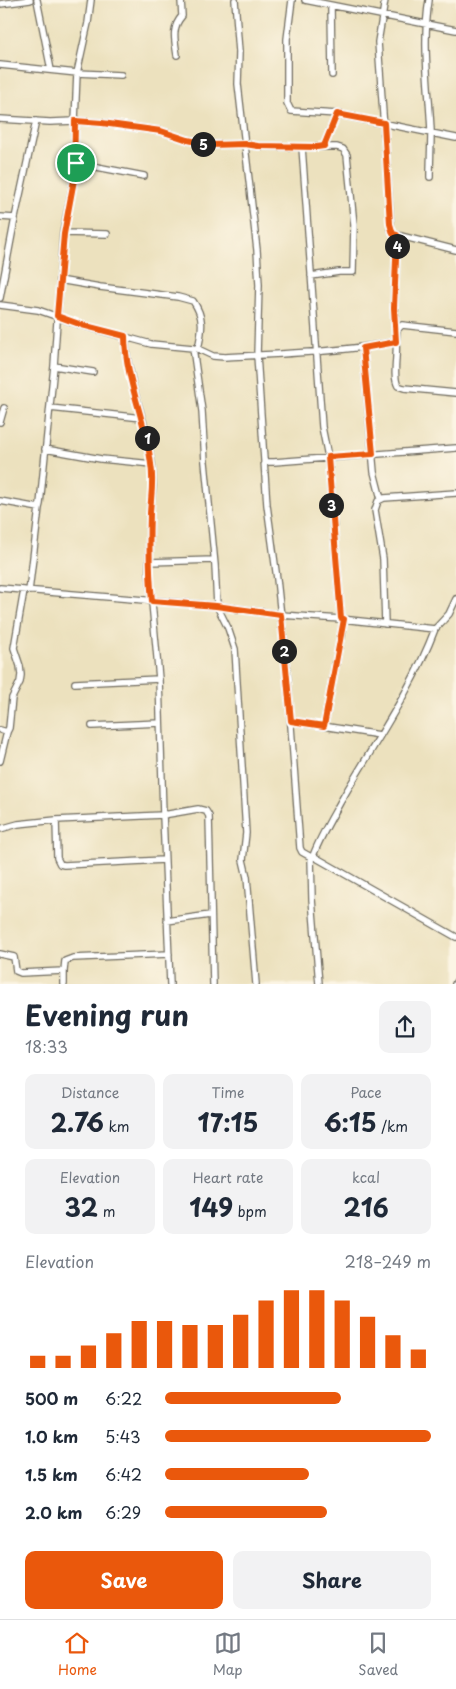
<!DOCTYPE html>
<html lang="en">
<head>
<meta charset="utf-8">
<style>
	:root { --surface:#fff; --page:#f2f2f3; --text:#1f2937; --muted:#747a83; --line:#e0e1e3; --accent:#ea580c }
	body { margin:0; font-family:"Playpen Sans",sans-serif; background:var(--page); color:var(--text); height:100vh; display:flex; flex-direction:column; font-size:19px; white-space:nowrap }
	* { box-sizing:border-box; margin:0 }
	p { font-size:16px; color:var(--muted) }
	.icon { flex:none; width:28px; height:28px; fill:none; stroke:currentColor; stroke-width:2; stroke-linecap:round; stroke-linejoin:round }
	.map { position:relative; height:984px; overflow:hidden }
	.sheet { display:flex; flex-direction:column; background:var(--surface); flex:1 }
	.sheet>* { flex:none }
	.pin { position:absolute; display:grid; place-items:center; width:42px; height:42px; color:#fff; margin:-21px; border:2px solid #fff; border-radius:50%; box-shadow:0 1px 5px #0007 }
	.km { position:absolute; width:25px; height:25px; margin:-12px; border-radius:50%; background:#222; color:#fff; font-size:14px; line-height:25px; text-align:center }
	.round { display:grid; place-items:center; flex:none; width:52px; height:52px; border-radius:10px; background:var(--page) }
	.summary { display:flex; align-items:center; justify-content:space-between; height:85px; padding:0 25px }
	h1 { font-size:28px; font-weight:700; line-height:38px }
	.stats { display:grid; grid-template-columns:repeat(3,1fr); gap:8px; height:85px; padding:5px 25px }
	.stats div { display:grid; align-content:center; border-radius:10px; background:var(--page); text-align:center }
	.stats b { font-size:25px; font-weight:700 }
	.stats small { font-size:14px; font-weight:400 }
	.stats p { font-size:14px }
	.chart { height:140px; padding:10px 25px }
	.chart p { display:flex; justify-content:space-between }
	.chart svg { width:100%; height:90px; margin-top:5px; stroke:var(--accent); stroke-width:6 }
	.action { display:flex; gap:10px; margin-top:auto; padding:10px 25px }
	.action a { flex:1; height:58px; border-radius:10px; background:var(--accent); color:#fff; font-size:20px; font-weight:700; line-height:58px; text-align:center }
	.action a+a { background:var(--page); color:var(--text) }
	ul { padding:0 25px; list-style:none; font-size:16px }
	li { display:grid; grid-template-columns:80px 60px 1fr; align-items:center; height:38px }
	li i { height:12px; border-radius:6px; background:var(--accent) }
	.dock { display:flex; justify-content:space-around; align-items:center; height:70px; border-top:1px solid var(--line); background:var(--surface); font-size:14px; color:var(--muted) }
	.dock a { display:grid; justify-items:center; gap:2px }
	.dock .selected { color:var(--accent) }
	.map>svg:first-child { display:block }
</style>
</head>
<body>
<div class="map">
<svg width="456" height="984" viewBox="0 0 456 984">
	<rect width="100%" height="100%" fill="#fcf5e5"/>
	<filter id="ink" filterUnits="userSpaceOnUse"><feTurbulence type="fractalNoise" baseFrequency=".02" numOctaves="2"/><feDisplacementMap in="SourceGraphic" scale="10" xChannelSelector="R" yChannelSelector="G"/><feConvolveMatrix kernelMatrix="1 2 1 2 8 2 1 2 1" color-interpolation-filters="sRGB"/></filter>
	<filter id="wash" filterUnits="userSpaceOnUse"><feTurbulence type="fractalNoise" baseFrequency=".0096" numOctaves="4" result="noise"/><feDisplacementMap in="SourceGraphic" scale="20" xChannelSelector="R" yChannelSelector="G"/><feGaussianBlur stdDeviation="1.12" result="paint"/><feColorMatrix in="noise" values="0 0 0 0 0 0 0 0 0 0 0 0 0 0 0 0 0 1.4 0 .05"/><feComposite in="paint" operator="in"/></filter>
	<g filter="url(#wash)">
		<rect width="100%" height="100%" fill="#ece1be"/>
	</g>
	<g filter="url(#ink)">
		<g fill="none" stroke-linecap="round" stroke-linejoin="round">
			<g stroke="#6f6b5e" stroke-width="8">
				<path id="minor" d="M 37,0 L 51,70
					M 91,0 L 88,23 L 77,73 L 121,75
					M 235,0 L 239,52 L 238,84 L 257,250 L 259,285 L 257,355 L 267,505 L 277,579 L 287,672 L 300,848 L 302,852 L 311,857 L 313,856 C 320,837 331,819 341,801 C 373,745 412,690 435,629
					M 292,0 L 287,39 L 287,103 L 291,111 L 337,114 L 456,138
					M 305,0 L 456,30
					M 385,0 L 378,42 L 391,229 L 393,234 L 397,235 L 456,250
					M 429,0 C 422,43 429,87 431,131 C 431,146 430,162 430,177
					M 0,4 L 30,0
					M 331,6 L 332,75
					M 177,55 C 175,41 171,28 182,16 L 181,0
					M 0,65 L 77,73 L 75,121 L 102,123 L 161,131 L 188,140 L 211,145 L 245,144 L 258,146 L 302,147
					M 0,119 L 50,122 L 75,121 L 74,180 L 63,233 L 54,366 L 40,504 L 39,508 L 0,501
					M 324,146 L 337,114
					M 76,163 L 144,176
					M 0,217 L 15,218 L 36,121
					M 63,233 L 107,234
					M 311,276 L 339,272 L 353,272 L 354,225 L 347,155 L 343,149 L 337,147 L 302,147 L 322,427 L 328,457 L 341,619
					M 59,280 L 100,287 L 178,297 L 193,301 C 205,318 202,330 198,349 L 196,348
					M 0,298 L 15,218
					M 0,305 L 38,310 L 81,325 L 151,344 L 193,348 L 202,411 L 205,462 L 215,565 L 217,606 L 228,628 L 235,649 L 246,833 L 243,860 L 247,877 L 256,984
					M 396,333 L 394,308 L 397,235
					M 396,342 C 398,355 392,376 398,386 L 404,388 L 456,393
					M 363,348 L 374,472 L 381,499
					M 198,349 L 213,356 L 225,357 C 282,354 340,352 396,342 L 397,330 L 402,325 L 456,331
					M 54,366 L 93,372
					M 50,408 L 142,418
					M 0,422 L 4,408
					M 45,449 L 101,459 L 152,464
					M 264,462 L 274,462 L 456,448
					M 149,562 L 214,560
					M 0,588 L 217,606 L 281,615 L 341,619 L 435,629 L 449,614 L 456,599
					M 29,591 L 39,508
					M 385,624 L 383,559 L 375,510 L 378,501 L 384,498 L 456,493
					M 75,683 L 159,679
					M 291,721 L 380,735
					M 92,726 L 160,723
					M 324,726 L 344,619
					M 0,730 L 7,732 L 9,728 L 12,698 L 20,682 L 21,675 L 20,666 L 14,648 L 24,590
					M 0,761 L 7,732
					M 56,820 L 57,858 L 60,864 L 64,865 L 164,860
					M 0,829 L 18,824 L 56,820 L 163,815 L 159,679 L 149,570 L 150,510 L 153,486 L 152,464 L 145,428 L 134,390 L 127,358 L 125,336
					M 313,856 L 456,937
					M 311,857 L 312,899 L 319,984
					M 167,921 L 210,915
					M 0,954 L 14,957 L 16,971 L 21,973 L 64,971 L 64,984
					M 64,971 L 65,961 L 73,958 L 169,954
					M 170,984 L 163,815 L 198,809 L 206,811 L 209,816 L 213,984
					M 455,984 L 456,982"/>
			</g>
			<use href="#minor" stroke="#fff" stroke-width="5.5"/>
		</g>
	</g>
	<g fill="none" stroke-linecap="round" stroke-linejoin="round" filter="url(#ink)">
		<g stroke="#fff" stroke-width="10">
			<path id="route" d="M 337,114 L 384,123 L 390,224 L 393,234 L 397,235 L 394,308 L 396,342 L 363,348 L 373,454 L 328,457 L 341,618 L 344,619 L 324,726 L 291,721 L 281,615 L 216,606 L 152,601 C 149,571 149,543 150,513 C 151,496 154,481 151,464 C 146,421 125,379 125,336 L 82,325 L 57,316 L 64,234 L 74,180 L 75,121 L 102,123 L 161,131 L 188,140 L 211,145 L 245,144 L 258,146 L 317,147 L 324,146 Z"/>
		</g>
		<use href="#route" stroke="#ea580c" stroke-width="6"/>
	</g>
</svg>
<div class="pin" style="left:76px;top:163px;background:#1e9e55"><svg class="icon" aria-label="arrive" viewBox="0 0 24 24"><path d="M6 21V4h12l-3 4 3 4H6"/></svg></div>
<b class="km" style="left:147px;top:438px">1</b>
<b class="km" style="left:284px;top:651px">2</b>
<b class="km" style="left:331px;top:505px">3</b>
<b class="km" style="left:397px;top:246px">4</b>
<b class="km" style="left:203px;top:144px">5</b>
</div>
<section class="sheet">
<div class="summary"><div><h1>Evening run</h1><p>18:33</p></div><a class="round"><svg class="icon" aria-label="share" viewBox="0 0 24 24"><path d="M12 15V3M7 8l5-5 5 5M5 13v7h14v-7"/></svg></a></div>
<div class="stats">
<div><p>Distance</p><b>2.76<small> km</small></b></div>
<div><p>Time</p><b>17:15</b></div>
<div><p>Pace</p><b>6:15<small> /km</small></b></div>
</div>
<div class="stats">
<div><p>Elevation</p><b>32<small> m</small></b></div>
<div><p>Heart rate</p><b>149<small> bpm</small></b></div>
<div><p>kcal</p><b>216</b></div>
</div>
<div class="chart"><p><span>Elevation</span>218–249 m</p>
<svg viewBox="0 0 160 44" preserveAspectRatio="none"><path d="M5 44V38M15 44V38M25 44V33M35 44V27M45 44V21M55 44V21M65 44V23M75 44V23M85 44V18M95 44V11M105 44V6M115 44V6M125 44V11M135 44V19M145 44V28M155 44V35"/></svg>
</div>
<ul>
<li><b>500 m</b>6:22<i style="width:66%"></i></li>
<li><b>1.0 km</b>5:43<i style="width:100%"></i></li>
<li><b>1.5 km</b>6:42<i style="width:54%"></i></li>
<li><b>2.0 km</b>6:29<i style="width:61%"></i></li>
</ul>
<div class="action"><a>Save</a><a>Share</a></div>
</section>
<nav class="dock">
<a class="selected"><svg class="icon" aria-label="home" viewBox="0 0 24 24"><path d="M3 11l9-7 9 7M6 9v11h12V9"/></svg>Home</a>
<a><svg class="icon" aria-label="map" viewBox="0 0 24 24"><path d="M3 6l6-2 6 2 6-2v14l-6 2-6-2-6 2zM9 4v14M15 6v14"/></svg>Map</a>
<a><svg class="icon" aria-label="saved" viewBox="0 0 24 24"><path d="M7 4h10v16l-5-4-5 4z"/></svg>Saved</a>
</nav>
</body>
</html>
